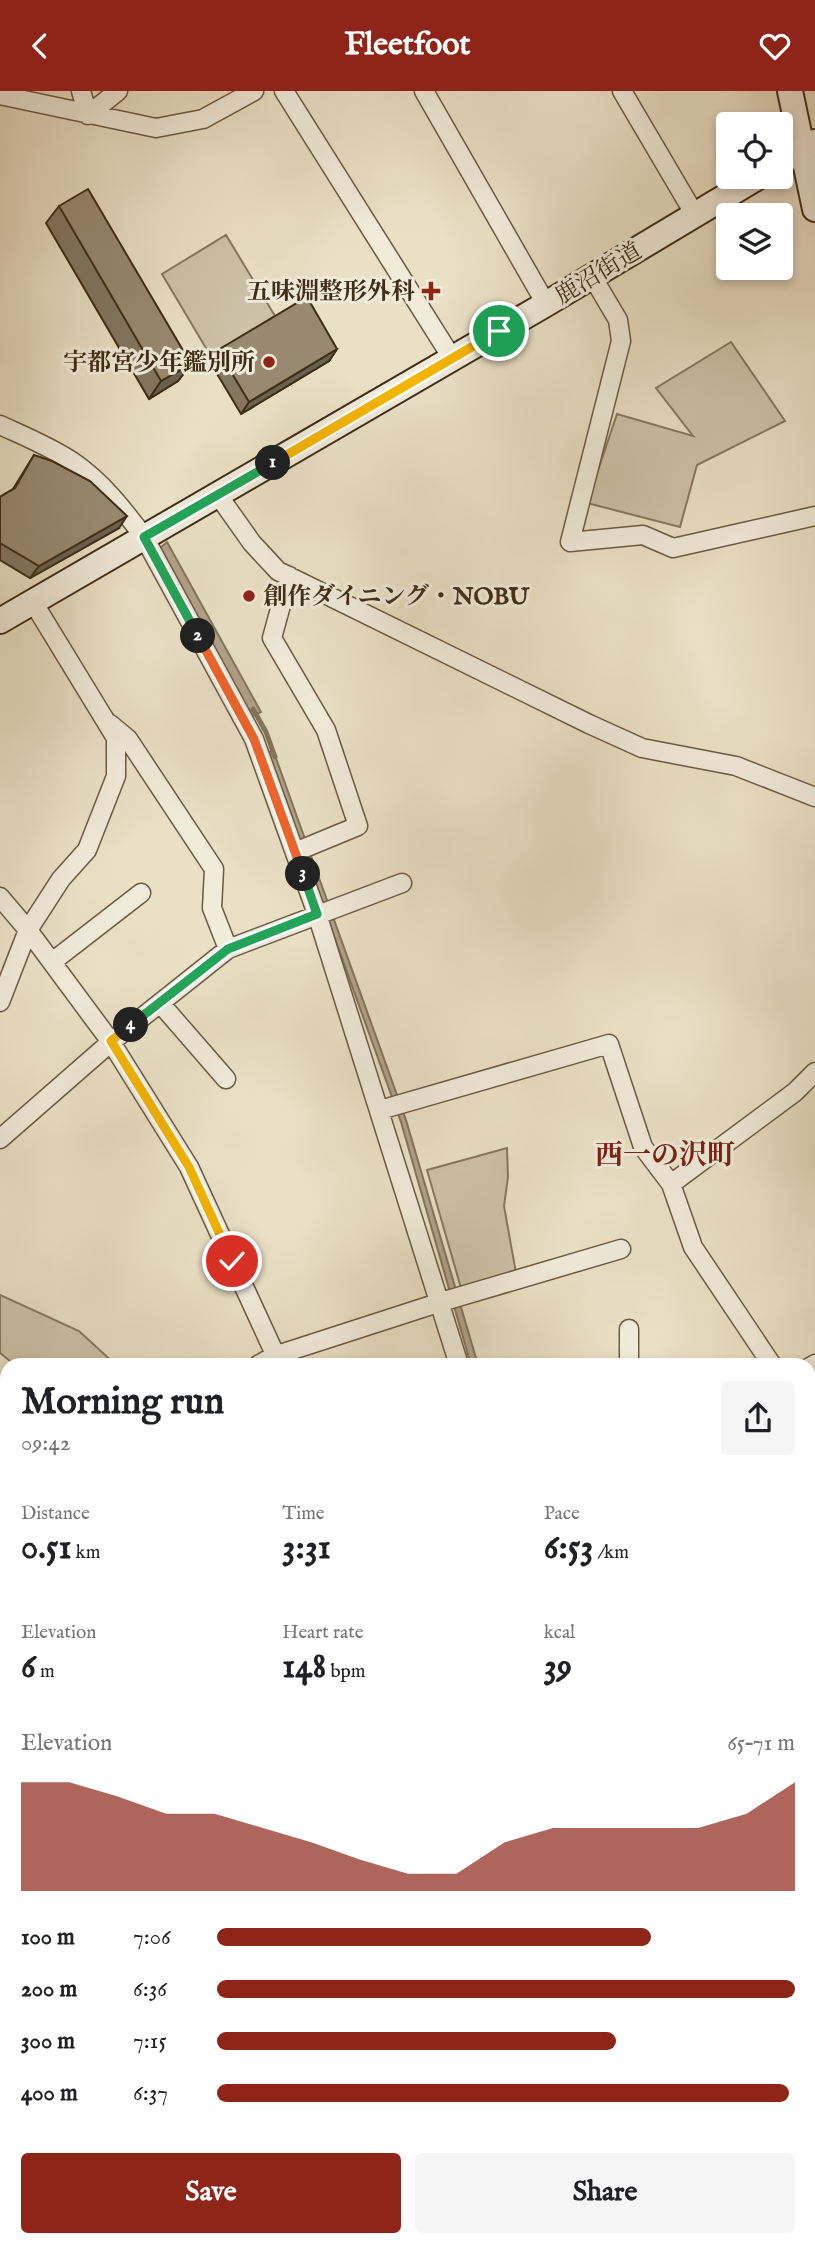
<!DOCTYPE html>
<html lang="en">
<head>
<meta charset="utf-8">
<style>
	:root { --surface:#fff; --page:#f6f6f6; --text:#202124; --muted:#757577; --accent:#8f2418 }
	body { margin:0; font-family:"IM FELL English","Noto Serif JP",serif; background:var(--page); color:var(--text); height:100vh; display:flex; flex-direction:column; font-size:26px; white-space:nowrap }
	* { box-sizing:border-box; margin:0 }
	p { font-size:23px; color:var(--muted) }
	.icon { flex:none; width:38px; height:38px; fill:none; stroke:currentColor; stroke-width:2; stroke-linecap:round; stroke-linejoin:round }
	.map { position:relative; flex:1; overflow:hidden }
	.details { position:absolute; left:0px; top:1267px; width:816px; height:889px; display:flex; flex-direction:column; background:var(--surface); border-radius:21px 21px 0 0; box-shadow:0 4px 10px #0003 }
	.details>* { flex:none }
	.buttons { position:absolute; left:716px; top:21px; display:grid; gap:14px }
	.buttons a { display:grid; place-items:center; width:77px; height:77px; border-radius:7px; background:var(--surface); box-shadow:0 4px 10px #0003; font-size:35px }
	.pin { position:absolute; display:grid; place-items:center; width:60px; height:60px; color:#fff; margin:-30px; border:4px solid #fff; border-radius:50%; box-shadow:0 2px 7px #0007 }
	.km { position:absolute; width:35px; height:35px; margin:-18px; border-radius:50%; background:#222; color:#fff; font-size:19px; line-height:35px; text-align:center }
	.round { display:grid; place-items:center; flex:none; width:74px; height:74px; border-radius:7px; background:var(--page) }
	.overview { display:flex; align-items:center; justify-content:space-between; height:119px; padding:0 21px }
	h1 { font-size:38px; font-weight:700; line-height:52px }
	.stats { display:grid; grid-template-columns:repeat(3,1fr); gap:10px; height:119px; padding:7px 21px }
	.stats div { display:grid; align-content:center }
	.stats b { font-size:35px; font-weight:700 }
	.stats small { font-size:19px; font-weight:400 }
	.stats p { font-size:19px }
	.chart { height:196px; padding:14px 21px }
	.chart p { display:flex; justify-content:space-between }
	.chart svg { width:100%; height:126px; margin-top:7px; fill:var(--accent); opacity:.7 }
	.cta { display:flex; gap:14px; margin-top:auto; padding:14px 21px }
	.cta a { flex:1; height:80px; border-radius:7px; background:var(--accent); color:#fff; font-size:28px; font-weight:700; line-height:80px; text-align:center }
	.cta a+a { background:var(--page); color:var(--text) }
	ul { padding:0 21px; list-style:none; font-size:23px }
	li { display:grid; grid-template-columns:112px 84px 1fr; align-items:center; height:52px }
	li i { height:18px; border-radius:9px; background:var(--accent) }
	header { display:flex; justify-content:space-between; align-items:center; height:91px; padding:0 21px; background:var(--accent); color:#fff; font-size:32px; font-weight:700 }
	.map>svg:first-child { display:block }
</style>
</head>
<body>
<header><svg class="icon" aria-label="back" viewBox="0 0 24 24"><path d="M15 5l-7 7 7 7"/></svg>Fleetfoot<svg class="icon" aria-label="heart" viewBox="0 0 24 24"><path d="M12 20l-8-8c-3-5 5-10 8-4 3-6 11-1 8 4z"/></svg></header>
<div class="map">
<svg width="815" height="2156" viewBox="0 0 815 2156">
	<rect width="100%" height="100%" fill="#eae0c6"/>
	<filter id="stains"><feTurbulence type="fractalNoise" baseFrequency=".00286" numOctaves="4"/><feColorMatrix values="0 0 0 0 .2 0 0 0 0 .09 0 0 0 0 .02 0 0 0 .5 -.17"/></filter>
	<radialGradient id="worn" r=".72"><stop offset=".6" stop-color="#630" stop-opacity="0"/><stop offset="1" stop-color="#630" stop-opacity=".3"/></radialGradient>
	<path fill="#cdc2a8" stroke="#867860" stroke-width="2" d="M 226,144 L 275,225 L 210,264 L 162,183 Z
		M 731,251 L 785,330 L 697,374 L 680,436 L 587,412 L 617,323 L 693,345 L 656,297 Z
		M 507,1057 L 508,1086 L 504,1115 L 516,1182 L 461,1197 L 427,1079 Z
		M 0,1204 L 79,1240 L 116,1274 L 15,1274 L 0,1262 Z"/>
	<path fill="#b0a38a" stroke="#83745c" stroke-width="2" d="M 167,451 L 261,621 L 251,626 L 159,458 Z
		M 273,659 L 406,1029 L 478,1274 L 471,1274 L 401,1031 L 268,662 Z"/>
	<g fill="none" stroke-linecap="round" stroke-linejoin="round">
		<path stroke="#83745c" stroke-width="5" d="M 253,618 L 266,641 L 275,666"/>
		<g stroke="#6a5a43" stroke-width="12">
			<path id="lane" d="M 0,2041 L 7,2042"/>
		</g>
		<g stroke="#6a5a43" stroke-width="21">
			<path id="street" d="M 81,0 L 88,24 L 118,0
				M 284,0 L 452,267
				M 424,0 L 546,213
				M 622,0 L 695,124
				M 0,4 L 156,37 L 203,28 L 254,0
				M 592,185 L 618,229 L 621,250 L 570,451 L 643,444 L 673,457 L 815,425
				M 0,334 C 24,345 51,356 73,371 C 102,391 123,418 144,446 L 254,648 L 317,823 L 459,1274
				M 218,404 L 252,452 L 278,480 L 589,633 L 642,657 L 736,675 L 815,706
				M 289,485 L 272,547 L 326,639 L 358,735 L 295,761
				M 110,633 L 128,648 L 214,778 L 212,817 L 228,858
				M 0,806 L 28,839 L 111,951 L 189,1076 L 280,1274
				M 52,871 L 141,802
				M 0,911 L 28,839 L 61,788 L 87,759 L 116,685 L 116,647 L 33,511
				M 160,912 L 226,988
				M 380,1019 L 609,953 L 643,1056 L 671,1093
				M 0,1048 L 111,951 L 228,858 L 402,792
				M 258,1274 L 274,1265 L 441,1211 L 621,1158
				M 629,1274 L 629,1238
				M 772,1274 L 693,1156 L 671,1093 L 795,1001 L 815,981
				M 808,1277 L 815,1273
				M 808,1323 L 815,1332
				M 0,1449 L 7,1454
				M 0,1519 L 7,1508
				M 808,1720 L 815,1718
				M 0,1882 L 7,1874
				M 808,2097 L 815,2100
				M 96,2156 L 99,2149
				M 191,2156 L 192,2149
				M 520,2156 L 521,2149
				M 698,2156 L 702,2149"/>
		</g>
		<g stroke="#3f2d17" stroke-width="28">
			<path id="secondary" d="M 790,0 L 815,118
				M 780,72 L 814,51
				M 0,530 L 546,213 L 758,86"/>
		</g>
		<g stroke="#3f2d17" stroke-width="32">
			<path id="primary" d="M 808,1871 L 815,1869
				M 808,1892 L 815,1893
				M 0,1965 L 7,1965"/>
		</g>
		<path stroke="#3f2d17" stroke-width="3.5" stroke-dasharray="5 3.5" stroke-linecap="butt" d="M 0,1998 L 7,1997"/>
		<use href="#lane" stroke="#f1ebda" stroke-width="9"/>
		<use href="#street" stroke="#f1ebda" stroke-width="18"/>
		<use href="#secondary" stroke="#f1ebda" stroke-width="24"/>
		<use href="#primary" stroke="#eae0c6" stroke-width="28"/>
	</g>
	<path fill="#837762" stroke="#3f2d17" stroke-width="2" d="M 59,115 L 191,273 L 178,290 L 149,308 L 46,132 Z
		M 337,258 L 329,270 L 241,323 L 210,271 L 218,259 Z
		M 34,364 L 119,437 L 30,487 L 0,469 L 0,406 L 13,398 Z"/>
	<path fill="#6a6150" stroke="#3f2d17" stroke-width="2" d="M 337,258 L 329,270 L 241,323 L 249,311 Z
		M 191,273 L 178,290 L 149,308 L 161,290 Z
		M 127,425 L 119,437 L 30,487 L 39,475 Z"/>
	<path fill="#988a72" stroke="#3f2d17" stroke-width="2" d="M 88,98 L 191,273 L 161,290 L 59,115 Z
		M 307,206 L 337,258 L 249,311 L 218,259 Z
		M 34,364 L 52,370 L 90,390 L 127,425 L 39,475 L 0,452 L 0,406 L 15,397 Z
		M 0,2047 L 7,2049 L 7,2128 L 0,2132 Z
		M 7,2128 L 7,2149 L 89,2149 L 87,2156 L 0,2156 L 0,2151 L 4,2149 L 0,2142 L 0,2132 Z"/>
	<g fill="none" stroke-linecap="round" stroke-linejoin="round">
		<g stroke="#fff" stroke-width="14">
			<path id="split-1" d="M 273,372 L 499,240"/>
		</g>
		<g stroke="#fff" stroke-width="14">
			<path id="split-2" d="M 198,545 L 144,446 L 273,372"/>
		</g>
		<g stroke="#fff" stroke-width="14">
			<path id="split-3" d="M 198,545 L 254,648 L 303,783"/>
		</g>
		<g stroke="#fff" stroke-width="14">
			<path id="split-4" d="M 131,934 L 228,858 L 317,823 L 303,783"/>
		</g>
		<g stroke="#fff" stroke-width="14">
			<path id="split-5" d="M 131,934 L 111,950 L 189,1076 L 232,1170"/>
		</g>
		<use href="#split-1" stroke="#f5b400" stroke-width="9"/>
		<use href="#split-2" stroke="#22a559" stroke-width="9"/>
		<use href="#split-3" stroke="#f0652b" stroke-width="9"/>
		<use href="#split-4" stroke="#22a559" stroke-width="9"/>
		<use href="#split-5" stroke="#f5b400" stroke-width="9"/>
	</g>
	<g fill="#8f2418" stroke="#f1ebda" stroke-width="2.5">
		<path d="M427.5 189.5h7v7h7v7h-7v7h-7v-7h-7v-7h7z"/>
		<circle cx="269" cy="271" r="7"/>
		<circle cx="249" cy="505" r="7"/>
	</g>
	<g text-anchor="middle" stroke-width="6" stroke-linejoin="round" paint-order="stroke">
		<g font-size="24" fill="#3f2d17" stroke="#f1ebda">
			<text transform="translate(598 182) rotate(-31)" y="8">鹿沼街道</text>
		</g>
		<g font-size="24" font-weight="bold" fill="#3f2d17" stroke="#f1ebda" text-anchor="end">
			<text x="415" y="208">五味淵整形外科</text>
			<text x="255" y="279">宇都宮少年鑑別所</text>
			<text x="263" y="513" text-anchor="start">創作ダイニング・NOBU</text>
		</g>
		<g font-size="28" font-weight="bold" fill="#7a1f14" stroke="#f1ebda">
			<text x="665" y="1073">西一の沢町</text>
		</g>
	</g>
	<rect width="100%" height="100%" filter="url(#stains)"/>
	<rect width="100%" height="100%" fill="url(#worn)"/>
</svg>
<div class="buttons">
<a><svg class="icon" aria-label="locate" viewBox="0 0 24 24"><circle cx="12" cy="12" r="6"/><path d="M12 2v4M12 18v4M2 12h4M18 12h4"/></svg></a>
<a><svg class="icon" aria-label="layers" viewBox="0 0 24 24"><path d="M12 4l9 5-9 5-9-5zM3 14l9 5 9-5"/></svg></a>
</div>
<div class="pin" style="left:499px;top:240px;background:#1e9e55"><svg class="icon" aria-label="arrive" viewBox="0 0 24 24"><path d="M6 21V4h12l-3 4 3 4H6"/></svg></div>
<div class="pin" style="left:232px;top:1170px;background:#d93025"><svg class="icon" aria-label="check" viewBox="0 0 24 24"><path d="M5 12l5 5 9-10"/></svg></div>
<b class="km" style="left:273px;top:372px">1</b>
<b class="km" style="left:198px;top:545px">2</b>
<b class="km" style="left:303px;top:783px">3</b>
<b class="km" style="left:131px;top:934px">4</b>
<section class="details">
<div class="overview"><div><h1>Morning run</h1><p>09:42</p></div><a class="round"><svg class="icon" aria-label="share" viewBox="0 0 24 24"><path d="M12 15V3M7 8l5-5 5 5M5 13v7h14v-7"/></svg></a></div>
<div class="stats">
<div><p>Distance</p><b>0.51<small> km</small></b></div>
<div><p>Time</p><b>3:31</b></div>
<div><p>Pace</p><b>6:53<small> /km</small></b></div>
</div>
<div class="stats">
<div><p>Elevation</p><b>6<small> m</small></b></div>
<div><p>Heart rate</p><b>148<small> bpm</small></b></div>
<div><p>kcal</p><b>39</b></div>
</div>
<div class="chart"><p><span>Elevation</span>65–71 m</p>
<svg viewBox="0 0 160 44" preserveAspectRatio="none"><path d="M0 44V6L10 6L20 11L30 17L40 17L50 22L60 27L70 33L80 38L90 38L100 27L110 22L120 22L130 22L140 22L150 17L160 6V44z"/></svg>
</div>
<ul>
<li><b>100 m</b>7:06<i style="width:75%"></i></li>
<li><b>200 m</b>6:36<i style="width:100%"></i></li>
<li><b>300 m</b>7:15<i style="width:69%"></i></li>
<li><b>400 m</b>6:37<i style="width:99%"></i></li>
</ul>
<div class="cta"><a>Save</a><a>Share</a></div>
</section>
</div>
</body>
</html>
